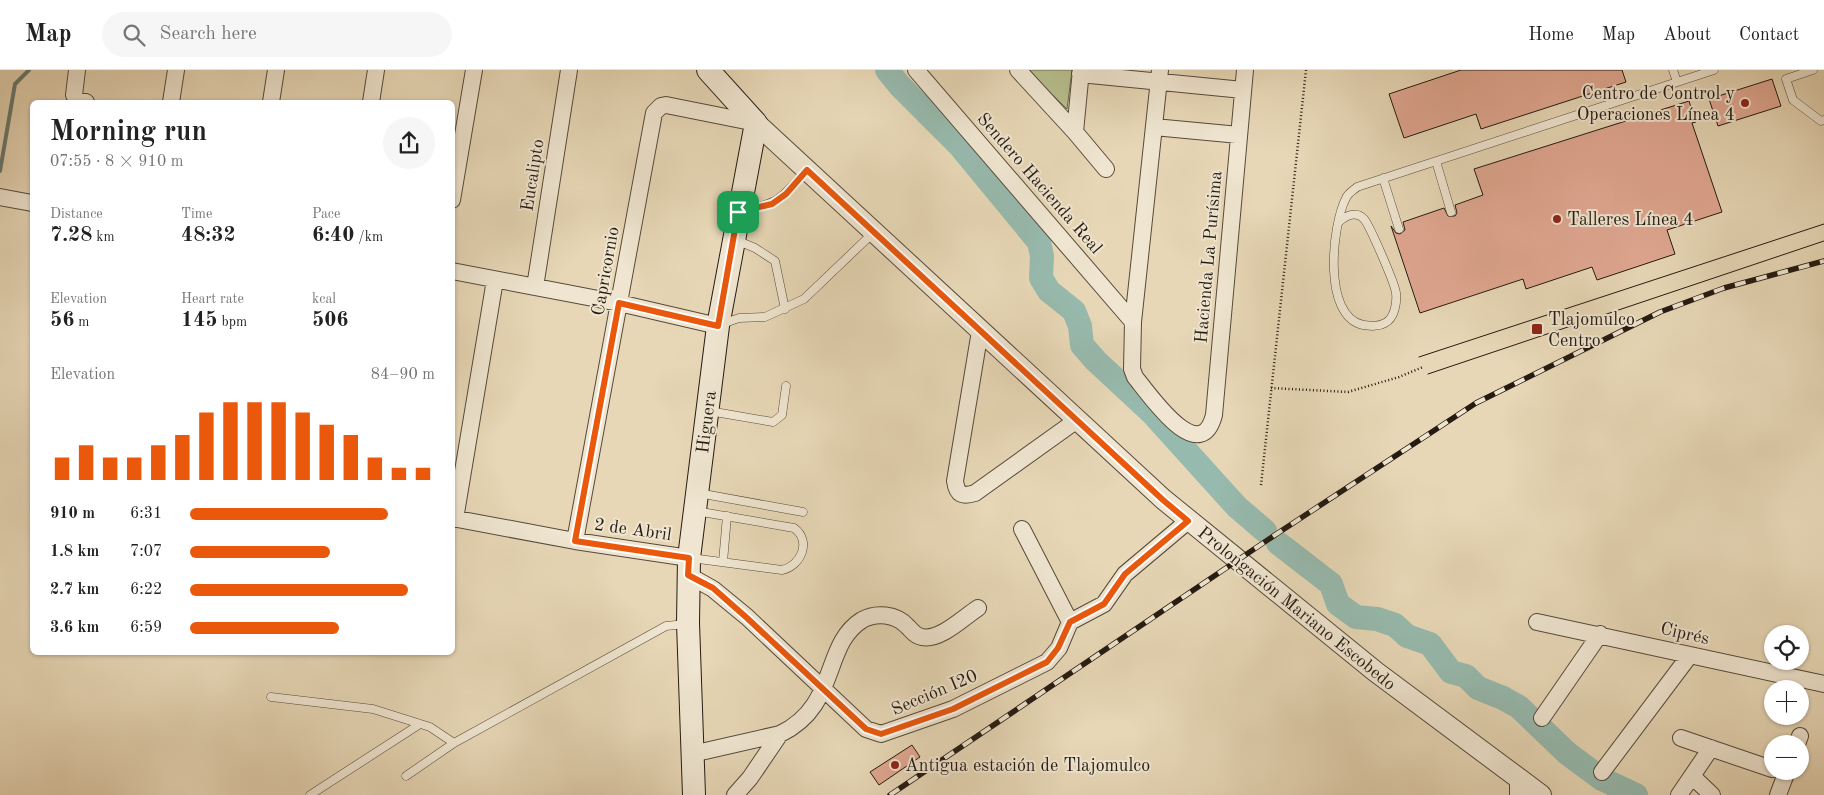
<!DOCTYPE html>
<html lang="en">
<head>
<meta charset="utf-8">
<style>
	:root { --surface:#fff; --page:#f6f6f6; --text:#222; --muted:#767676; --line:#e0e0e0; --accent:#ea580c }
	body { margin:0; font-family:"Old Standard TT",serif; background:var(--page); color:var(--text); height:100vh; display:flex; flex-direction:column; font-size:19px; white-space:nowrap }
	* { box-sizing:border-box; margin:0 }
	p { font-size:16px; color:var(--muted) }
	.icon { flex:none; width:28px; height:28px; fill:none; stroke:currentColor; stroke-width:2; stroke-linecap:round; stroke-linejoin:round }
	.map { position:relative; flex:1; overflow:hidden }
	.panel { position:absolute; left:30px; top:30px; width:425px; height:555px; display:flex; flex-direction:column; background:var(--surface); border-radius:8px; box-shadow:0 1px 4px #0004 }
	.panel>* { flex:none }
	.buttons { position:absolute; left:1764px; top:555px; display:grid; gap:10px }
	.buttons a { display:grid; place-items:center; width:45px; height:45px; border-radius:50%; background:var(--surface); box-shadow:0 1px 4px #0004; font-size:25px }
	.pin { position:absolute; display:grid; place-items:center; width:42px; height:42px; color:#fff; margin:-21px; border-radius:10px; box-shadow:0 2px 8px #0006 }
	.round { display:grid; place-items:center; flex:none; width:52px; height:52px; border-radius:26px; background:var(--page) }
	.head { display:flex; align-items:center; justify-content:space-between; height:85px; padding:0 20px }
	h1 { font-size:28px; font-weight:600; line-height:38px }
	.metrics { display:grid; grid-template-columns:repeat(3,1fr); gap:8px; height:85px; padding:5px 20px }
	.metrics div { display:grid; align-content:center }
	.metrics b { font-size:21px; font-weight:600 }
	.metrics small { font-size:14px; font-weight:400 }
	.metrics p { font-size:14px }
	.chart { height:140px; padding:10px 20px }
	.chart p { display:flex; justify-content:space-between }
	.chart svg { width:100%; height:90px; margin-top:5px; stroke:var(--accent); stroke-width:6 }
	ul { padding:0 20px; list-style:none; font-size:16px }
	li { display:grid; grid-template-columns:80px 60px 1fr; align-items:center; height:38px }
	li i { height:12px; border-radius:6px; background:var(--accent) }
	header { display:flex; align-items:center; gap:30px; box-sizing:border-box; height:70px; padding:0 25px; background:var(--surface); border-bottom:1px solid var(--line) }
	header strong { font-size:24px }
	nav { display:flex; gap:28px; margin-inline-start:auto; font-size:18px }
	.search { width:350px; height:45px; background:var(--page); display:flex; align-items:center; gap:12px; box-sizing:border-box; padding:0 18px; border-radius:28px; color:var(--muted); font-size:19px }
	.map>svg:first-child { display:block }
</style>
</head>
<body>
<header>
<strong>Map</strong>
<div class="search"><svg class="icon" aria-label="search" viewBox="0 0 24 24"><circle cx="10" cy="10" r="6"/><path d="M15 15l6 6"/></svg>Search here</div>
<nav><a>Home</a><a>Map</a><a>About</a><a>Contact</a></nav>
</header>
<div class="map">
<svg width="1824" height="725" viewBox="0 0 1824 725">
	<rect width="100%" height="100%" fill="#e7d7b6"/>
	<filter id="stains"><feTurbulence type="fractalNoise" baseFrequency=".004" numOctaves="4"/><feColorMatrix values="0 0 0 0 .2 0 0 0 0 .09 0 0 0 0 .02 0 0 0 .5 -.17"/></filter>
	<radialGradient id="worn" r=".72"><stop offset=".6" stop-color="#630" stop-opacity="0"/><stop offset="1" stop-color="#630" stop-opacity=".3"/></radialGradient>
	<path fill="#b7be8d" stroke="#6e6c50" d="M 1027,0 L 1072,0 L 1067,39 Z"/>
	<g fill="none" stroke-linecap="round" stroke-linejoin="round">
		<path stroke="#697a70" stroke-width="4" d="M 0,101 L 15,14 L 29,0"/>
		<path stroke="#97baae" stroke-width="24" d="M 887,0 L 900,16 L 960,76 L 1039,172 L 1042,186 L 1041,208 L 1049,221 L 1074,241 L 1080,256 L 1082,275 L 1096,291 L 1152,343 L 1237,437 L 1265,461
			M 1278,473 L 1331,514 L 1338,534 L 1356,547 L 1377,549 L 1395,555 L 1407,566 L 1430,574 L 1451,602 L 1466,606 L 1478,618 L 1503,628 L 1519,637 L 1567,683 L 1602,709 L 1636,725"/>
	</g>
	<path fill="#e0a791" stroke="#251b12" d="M 1461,0 L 1622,0 L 1626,12 L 1481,59 L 1476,44 L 1404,68 L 1389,24 Z
		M 1772,9 L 1781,36 L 1718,56 L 1709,29 Z
		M 1689,31 L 1696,52 L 1692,53 L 1722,142 L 1667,160 L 1675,184 L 1597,210 L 1592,197 L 1526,219 L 1523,209 L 1420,243 L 1391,156 L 1396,163 L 1400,164 L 1405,160 L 1403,152 L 1444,138 L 1448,146 L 1455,146 L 1457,143 L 1455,135 L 1483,125 L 1474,99 Z
		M 912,675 L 920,687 L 879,715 L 870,702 Z"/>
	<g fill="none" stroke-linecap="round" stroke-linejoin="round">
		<g stroke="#564a3b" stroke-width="9">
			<path id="service" d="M 1673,0 L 1677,12
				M 1813,0 L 1786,9 L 1793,30 L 1821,51 L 1824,50
				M 1436,91 L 1451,142
				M 1383,108 L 1399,159
				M 742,141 C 779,133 781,129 806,101
				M 1338,153 C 1345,146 1356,140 1364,149 C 1370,156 1395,214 1396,223 C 1397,232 1395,248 1385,253 C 1378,257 1371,256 1363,255 C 1322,246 1332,155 1346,128 C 1348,123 1354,120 1357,117 L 1714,0
				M 736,170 L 755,178 L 775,191 L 785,239
				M 722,254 L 739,248 L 765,247 L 804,229 L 873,163
				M 709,341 L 773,352 L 782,345 L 786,316
				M 698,423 L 803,442
				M 691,488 L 782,500 C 801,496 812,471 794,458 L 696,441
				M 723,492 L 727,446
				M 271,627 L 373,639 L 430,657 L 454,673
				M 406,706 L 454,673 L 666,556 L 686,554
				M 310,725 L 420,654"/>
		</g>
		<g stroke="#564a3b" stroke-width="18">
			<path id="minor" d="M 77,0 L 74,25 L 77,30 L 86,32
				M 916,0 L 1133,252
				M 1018,0 L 1075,62 L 1106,99
				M 1160,0 L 1133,252 L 1132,299 L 1135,307 C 1149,324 1200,399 1214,345 L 1245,0
				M 1080,4 L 1243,20
				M 171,32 L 176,0
				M 271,32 L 276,0
				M 371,32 L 376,0
				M 1154,57 L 1239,65
				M 1075,62 L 1081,0
				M 0,127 L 32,133
				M 452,130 L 474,0
				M 452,201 L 619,233 L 718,256
				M 535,217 L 569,0
				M 980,261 L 955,411 C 957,425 962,427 975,423 L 1077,350
				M 452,448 L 575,471 L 689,488
				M 455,449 L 495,210
				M 1022,459 L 1070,552
				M 575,471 L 654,43 L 661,36 L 666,35 L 756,53
				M 688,505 L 713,519 L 747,547 L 866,659 L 881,664 L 953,639 L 1047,592 L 1059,578 L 1070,552 L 1104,534 L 1125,504 L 1188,451
				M 1537,552 L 1824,614
				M 1542,648 L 1600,564
				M 1681,668 L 1772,699
				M 1797,674 L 1800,666
				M 692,684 L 780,664 C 839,636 822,575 862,550 C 876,542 896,544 907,556 C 912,560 914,566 922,567 C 940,571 964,547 978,538
				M 1602,702 L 1690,585
				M 1692,706 L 1712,725
				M 1518,709 L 1518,725
				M 735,725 L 750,708 L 780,664
				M 1679,725 L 1711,678
				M 1778,725 L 1787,701"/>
		</g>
		<g stroke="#564a3b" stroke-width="22">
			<path id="tertiary" d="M 756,53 L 1163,429 L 1376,602 L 1541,725"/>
		</g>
		<g stroke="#251b12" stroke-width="24">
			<path id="secondary" d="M 694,725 L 688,553 L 689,488 L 718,256 L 756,53 L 708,0"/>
		</g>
		<path stroke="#251b12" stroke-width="2.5" stroke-dasharray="1 2.5" stroke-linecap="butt" d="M 1271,318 L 1348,322 L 1399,307 L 1423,297
			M 1261,415 L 1306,0"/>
		<use href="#service" stroke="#efe5d0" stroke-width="8"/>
		<use href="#minor" stroke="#efe5d0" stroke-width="16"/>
		<use href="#tertiary" stroke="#efe5d0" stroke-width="20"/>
		<use href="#secondary" stroke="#efe5d0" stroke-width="22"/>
		<path stroke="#251b12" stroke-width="1" d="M 1419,287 L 1824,154
			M 1428,304 L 1824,171"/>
		<g stroke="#251b12" stroke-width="5.5">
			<path id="rail" d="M 890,725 L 1278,463 L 1476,333 L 1660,242 L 1724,218 L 1824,191"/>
		</g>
		<use href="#rail" stroke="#efe5d0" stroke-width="4" stroke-dasharray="11" stroke-linecap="butt"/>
	</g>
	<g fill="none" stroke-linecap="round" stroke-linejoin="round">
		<g stroke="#fff" stroke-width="10">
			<path id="route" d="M 807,100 L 1163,430 L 1188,451 L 1125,504 L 1104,534 L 1070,552 L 1058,578 L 1047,592 L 953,639 L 881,664 L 866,659 L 747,548 L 713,518 L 688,505 L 689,488 L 575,471 L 619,233 L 718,256 L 738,142 L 772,134 L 786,124 Z"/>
		</g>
		<use href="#route" stroke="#ea580c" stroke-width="6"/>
	</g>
	<g fill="#8f2418" stroke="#efe5d0" stroke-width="2">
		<circle cx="1745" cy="33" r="5"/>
		<circle cx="1557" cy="149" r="5"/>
		<rect x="1531" y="253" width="12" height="12" rx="2.5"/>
		<circle cx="895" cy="695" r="5"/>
	</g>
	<g text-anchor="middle" stroke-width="4" stroke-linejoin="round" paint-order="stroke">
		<g font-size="18" fill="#251b12" stroke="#efe5d0" text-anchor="start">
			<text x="1735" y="29" text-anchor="end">Centro de Control y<tspan x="1735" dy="21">Operaciones Línea 4</tspan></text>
			<text x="1567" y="155">Talleres Línea 4</text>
			<text x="1548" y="255">Tlajomulco<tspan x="1548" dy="21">Centro</tspan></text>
			<text x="905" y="701">Antigua estación de Tlajomulco</text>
		</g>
		<g font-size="18" fill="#251b12" stroke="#efe5d0">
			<text transform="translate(532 105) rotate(-81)" y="6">Eucalipto</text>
			<text transform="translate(1040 113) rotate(49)" y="6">Sendero Hacienda Real</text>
			<text transform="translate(1208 187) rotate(-85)" y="6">Hacienda La Purísima</text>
			<text transform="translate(605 201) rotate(-80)" y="6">Capricornio</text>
			<text transform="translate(706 352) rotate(-83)" y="6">Higuera</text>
			<text transform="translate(633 459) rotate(8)" y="6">2 de Abril</text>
			<text transform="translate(1297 538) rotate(39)" y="6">Prolongación Mariano Escobedo</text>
			<text transform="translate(1685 563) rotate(13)" y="6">Ciprés</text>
			<text transform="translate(934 622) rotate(-23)" y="6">Sección I20</text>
		</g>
	</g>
	<rect width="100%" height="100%" filter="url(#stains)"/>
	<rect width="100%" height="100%" fill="url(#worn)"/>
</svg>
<div class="buttons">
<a><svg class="icon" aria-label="locate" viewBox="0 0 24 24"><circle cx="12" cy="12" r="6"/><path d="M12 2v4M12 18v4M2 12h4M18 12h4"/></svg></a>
<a>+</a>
<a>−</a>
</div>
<div class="pin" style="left:738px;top:142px;background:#1e9e55"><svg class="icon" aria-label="arrive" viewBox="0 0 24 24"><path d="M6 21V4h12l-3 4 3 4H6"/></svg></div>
<section class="panel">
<div class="head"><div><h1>Morning run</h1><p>07:55 · 8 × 910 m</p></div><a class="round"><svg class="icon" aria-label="share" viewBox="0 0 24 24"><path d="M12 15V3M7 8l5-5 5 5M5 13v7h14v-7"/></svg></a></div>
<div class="metrics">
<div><p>Distance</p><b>7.28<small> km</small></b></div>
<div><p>Time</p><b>48:32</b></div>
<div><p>Pace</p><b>6:40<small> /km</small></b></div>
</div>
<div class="metrics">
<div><p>Elevation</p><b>56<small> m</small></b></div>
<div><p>Heart rate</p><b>145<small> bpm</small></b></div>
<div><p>kcal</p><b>506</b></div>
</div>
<div class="chart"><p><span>Elevation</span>84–90 m</p>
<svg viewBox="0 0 160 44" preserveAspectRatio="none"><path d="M5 44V33M15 44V27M25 44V33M35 44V33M45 44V27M55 44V22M65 44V11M75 44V6M85 44V6M95 44V6M105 44V11M115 44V17M125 44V22M135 44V33M145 44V38M155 44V38"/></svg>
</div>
<ul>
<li><b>910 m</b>6:31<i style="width:81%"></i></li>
<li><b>1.8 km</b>7:07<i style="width:57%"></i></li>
<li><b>2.7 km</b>6:22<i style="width:89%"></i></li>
<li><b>3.6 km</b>6:59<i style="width:61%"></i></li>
</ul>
</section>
</div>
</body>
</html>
